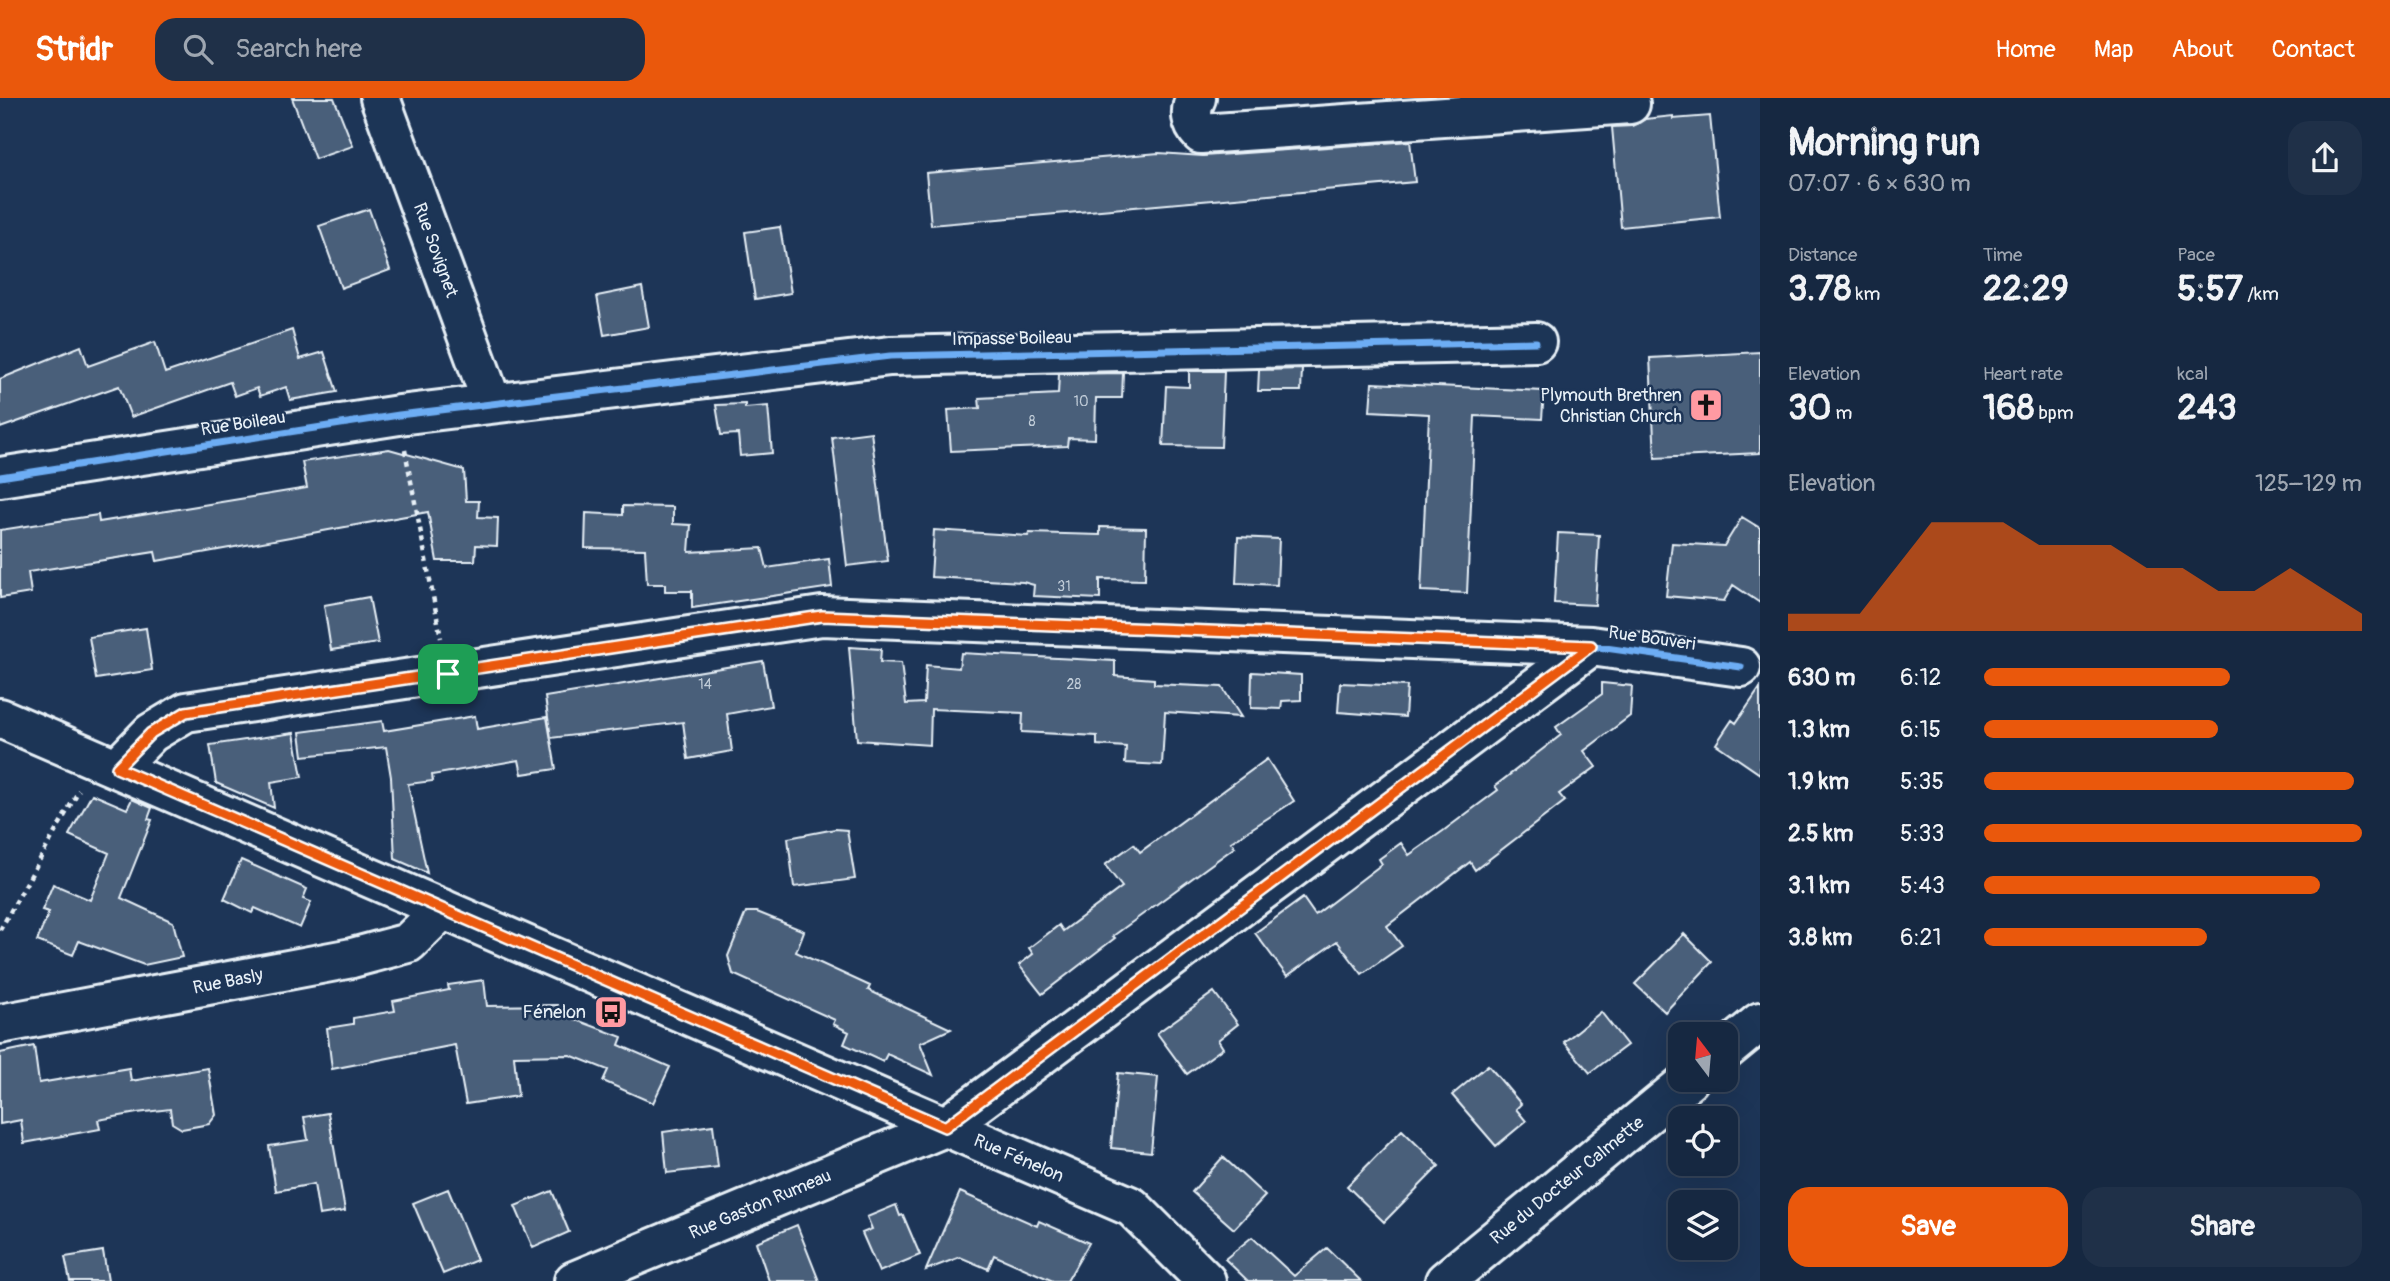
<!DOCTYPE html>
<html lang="en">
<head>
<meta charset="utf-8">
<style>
	:root { --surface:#162841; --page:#1f3048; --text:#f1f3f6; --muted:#9ea6b1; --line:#35445a; --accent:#ea580c }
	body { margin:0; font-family:Pangolin,sans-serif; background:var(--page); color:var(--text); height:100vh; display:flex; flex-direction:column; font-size:26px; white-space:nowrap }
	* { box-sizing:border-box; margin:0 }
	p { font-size:23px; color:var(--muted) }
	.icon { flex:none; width:38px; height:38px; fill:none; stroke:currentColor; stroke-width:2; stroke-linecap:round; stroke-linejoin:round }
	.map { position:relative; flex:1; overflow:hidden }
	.sheet { display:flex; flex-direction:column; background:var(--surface); width:630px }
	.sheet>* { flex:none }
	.needle { width:46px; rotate:344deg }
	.tools { position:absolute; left:1668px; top:924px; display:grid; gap:14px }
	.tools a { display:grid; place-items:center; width:70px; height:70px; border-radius:14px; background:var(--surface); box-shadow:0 7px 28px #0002,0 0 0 2px var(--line); font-size:35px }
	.pin { position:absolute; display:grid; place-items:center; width:60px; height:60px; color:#fff; margin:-30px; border-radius:14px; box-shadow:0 4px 10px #0006 }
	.round { display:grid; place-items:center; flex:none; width:74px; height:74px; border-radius:21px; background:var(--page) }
	.overview { display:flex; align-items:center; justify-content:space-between; height:119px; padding:0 28px }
	h1 { font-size:38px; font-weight:700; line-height:52px }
	.metrics { display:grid; grid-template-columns:repeat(3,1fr); gap:10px; height:119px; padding:7px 28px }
	.metrics div { display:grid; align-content:center }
	.metrics b { font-size:35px; font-weight:700 }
	.metrics small { font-size:19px; font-weight:400 }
	.metrics p { font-size:19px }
	.chart { height:196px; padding:14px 28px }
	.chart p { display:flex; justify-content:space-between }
	.chart svg { width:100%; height:126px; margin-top:7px; fill:var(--accent); opacity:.7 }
	.cta { display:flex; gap:14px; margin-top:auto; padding:14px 28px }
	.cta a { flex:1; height:80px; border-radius:21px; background:var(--accent); color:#fff; font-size:28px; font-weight:700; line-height:80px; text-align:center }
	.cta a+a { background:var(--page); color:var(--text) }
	ul { padding:0 28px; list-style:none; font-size:23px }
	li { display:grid; grid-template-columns:112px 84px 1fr; align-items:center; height:52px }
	li i { height:18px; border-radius:9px; background:var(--accent) }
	header { display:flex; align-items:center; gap:42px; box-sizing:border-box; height:98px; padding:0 35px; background:var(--accent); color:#fff }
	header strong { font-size:33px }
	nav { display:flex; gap:38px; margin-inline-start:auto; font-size:24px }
	.search { width:490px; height:63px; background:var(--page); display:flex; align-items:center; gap:18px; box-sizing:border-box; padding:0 24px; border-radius:21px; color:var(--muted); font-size:26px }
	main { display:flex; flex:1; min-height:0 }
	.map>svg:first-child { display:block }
</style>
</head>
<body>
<header>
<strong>Stridr</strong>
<div class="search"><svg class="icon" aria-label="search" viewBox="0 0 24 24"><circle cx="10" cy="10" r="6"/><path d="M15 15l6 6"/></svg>Search here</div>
<nav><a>Home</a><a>Map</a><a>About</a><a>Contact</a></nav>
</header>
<main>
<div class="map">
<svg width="1760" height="1183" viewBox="0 0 1760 1183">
	<rect width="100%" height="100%" fill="#1d3557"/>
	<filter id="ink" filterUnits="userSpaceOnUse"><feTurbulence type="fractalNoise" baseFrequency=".0143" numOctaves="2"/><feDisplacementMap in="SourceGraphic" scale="14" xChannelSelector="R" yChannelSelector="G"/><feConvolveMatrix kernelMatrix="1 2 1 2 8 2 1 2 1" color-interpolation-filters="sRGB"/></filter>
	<g filter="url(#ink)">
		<path fill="#495e7a" stroke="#e8f1f8" stroke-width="2" d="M 292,0 L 334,0 L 353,48 L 315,61 Z
			M 1673,18 L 1673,21 L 1710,18 L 1720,119 L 1621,129 L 1612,29 L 1632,28 L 1645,21 Z
			M 1410,43 L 1415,84 L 931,127 L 926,75 L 1159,55 L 1203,58 Z
			M 369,111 L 390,172 L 341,190 L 319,128 Z
			M 780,129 L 791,195 L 755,201 L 745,134 Z
			M 642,189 L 649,229 L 604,237 L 597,198 Z
			M 292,232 L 300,261 L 324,254 L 337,294 L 290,302 L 286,289 L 260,298 L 257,290 L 235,298 L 230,284 L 131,319 L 119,288 L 0,330 L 0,281 L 81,248 L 88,268 L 155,244 L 165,275 Z
			M 1760,254 L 1760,355 L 1655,360 L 1650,260 Z
			M 1302,271 L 1301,293 L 1258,293 L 1259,272 Z
			M 1189,273 L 1224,273 L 1221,349 L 1163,348 L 1166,288 L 1189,289 Z
			M 1123,275 L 1122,300 L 1096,300 L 1095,341 L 1068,340 L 1067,348 L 951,353 L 948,312 L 980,310 L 979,300 L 1058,296 L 1059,276 Z
			M 1372,285 L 1544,293 L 1542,321 L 1475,318 L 1467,495 L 1421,493 L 1429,316 L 1370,313 Z
			M 745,306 L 745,310 L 768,308 L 772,355 L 740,358 L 738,336 L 721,337 L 716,307 Z
			M 871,334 L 888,463 L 847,468 L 832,339 Z
			M 389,351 L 464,372 L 466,403 L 479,403 L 478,419 L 498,420 L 497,448 L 476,447 L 475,463 L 437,463 L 428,414 L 157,463 L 155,454 L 28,474 L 31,495 L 0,500 L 0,432 L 98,417 L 99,424 L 307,390 L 302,364 Z
			M 623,408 L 673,409 L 673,426 L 691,427 L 689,454 L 762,450 L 767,470 L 829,461 L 832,489 L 692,510 L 692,493 L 665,493 L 665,486 L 647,486 L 645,451 L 585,450 L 586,415 L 623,417 Z
			M 1742,419 L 1760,430 L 1760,505 L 1733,487 L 1724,503 L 1666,498 L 1672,445 L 1724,448 Z
			M 1100,429 L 1146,430 L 1145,482 L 1100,481 L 1100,501 L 1033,498 L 1034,487 L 1023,484 L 931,479 L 934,432 L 1028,438 L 1029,435 L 1100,437 Z
			M 1558,435 L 1599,437 L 1595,507 L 1554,505 Z
			M 1238,439 L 1279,441 L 1277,487 L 1236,485 Z
			M 369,499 L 378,545 L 331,552 L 324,507 Z
			M 146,530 L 152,572 L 96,581 L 89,539 Z
			M 849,549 L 881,551 L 880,564 L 901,565 L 906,606 L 924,605 L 926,567 L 959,570 L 961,555 L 1115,563 L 1115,578 L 1154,581 L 1154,586 L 1222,589 L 1241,619 L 1165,614 L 1162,667 L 1125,665 L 1126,649 L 1097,647 L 1097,638 L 1022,634 L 1023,615 L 931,611 L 930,647 L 857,642 Z
			M 763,563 L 771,608 L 727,616 L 732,653 L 688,661 L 683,624 L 551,640 L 545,599 Z
			M 1252,574 L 1301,577 L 1301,602 L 1282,603 L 1281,611 L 1251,610 Z
			M 1340,585 L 1407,588 L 1405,619 L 1338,614 Z
			M 1602,585 L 1632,588 L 1630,618 L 1584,653 L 1596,669 L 1559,696 L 1565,703 L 1475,772 L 1470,764 L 1387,828 L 1402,848 L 1362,876 L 1337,843 L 1287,878 L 1255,835 L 1303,800 L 1315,817 L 1382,766 L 1379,761 L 1401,745 L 1409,757 L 1443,733 L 1498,692 L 1495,688 L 1561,637 L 1556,629 L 1602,596 Z
			M 1760,590 L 1760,676 L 1716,646 L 1732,622 L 1736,625 Z
			M 475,618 L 477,631 L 547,619 L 556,671 L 522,676 L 519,662 L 432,677 L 433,683 L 408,686 L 427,775 L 395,761 L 391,679 L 386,649 L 303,658 L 300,634 L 382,623 L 384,633 Z
			M 294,635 L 302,679 L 271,684 L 274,710 L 216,685 L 210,647 Z
			M 1267,661 L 1294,703 L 1231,744 L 1235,749 L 1113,838 L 1115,840 L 1042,896 L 1019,867 L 1033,856 L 1029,850 L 1059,827 L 1063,833 L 1122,789 L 1105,767 L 1134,746 L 1140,754 Z
			M 92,696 L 127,711 L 132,701 L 152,710 L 148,721 L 152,722 L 121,800 L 173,824 L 182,859 L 144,867 L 79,843 L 73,857 L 37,843 L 49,814 L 42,812 L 53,786 L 90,802 L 109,755 L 69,737 Z
			M 835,731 L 847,732 L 855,781 L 794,789 L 788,740 Z
			M 241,762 L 307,791 L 303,801 L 311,804 L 300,830 L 255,810 L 252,815 L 224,801 Z
			M 746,814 L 757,814 L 804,833 L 796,854 L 870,888 L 868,892 L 951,931 L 920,945 L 933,977 L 887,956 L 883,964 L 844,946 L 849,934 L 833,926 L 835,922 L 733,876 L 728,858 Z
			M 1684,836 L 1712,864 L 1665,914 L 1635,886 Z
			M 484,882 L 487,908 L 558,907 L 558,915 L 622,939 L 619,947 L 670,969 L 653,1005 L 603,983 L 608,972 L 570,957 L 514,958 L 518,998 L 466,1006 L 455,947 L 332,971 L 327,930 L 353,926 L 353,920 L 395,913 L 393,903 L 449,892 L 448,887 Z
			M 1214,894 L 1238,926 L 1218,942 L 1223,950 L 1187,976 L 1157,935 Z
			M 1601,914 L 1627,947 L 1590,975 L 1564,944 Z
			M 34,948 L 39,985 L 129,970 L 131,983 L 208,970 L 216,1017 L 209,1026 L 182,1031 L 172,1025 L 170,1011 L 137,1015 L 98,1022 L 100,1031 L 24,1045 L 21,1022 L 0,1026 L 0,955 Z
			M 1488,967 L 1521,1006 L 1516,1011 L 1526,1023 L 1496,1048 L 1452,997 Z
			M 1118,975 L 1158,979 L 1151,1054 L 1111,1050 Z
			M 328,1015 L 345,1113 L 319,1117 L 314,1086 L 276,1093 L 269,1048 L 308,1042 L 304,1019 Z
			M 713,1027 L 718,1069 L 667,1075 L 663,1034 Z
			M 1402,1032 L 1439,1068 L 1384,1124 L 1347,1088 Z
			M 1223,1059 L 1265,1098 L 1234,1131 L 1192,1094 Z
			M 448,1091 L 477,1162 L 443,1176 L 413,1105 Z
			M 552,1093 L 569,1134 L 533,1150 L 515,1108 Z
			M 960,1094 L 1037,1128 L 1039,1123 L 1089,1145 L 1067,1183 L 1053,1183 L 994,1157 L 988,1171 L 960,1159 L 926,1172 Z
			M 896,1107 L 900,1118 L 903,1117 L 920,1157 L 879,1174 L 862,1135 L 872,1131 L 867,1119 Z
			M 797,1127 L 819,1183 L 769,1183 L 756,1144 Z
			M 1252,1139 L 1294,1178 L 1327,1150 L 1361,1183 L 1248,1183 L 1225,1161 Z
			M 103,1153 L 108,1183 L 70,1183 L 65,1159 Z"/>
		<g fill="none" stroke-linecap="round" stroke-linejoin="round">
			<g stroke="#e8f1f8" stroke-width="44">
				<path id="minor" d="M 380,0 L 492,305
					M 1196,0 C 1189,13 1191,26 1201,36 L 1630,6
					M 0,379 L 399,317 L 890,258 L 1536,244
					M 0,620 L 1132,1109 L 1206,1183
					M 117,670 L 151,635 L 186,614 L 822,518 L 1591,548 L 1741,569
					M 0,926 L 352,860 L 408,845 L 443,811
					M 1726,952 L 1760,924
					M 574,1183 L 945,1029 L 1591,548
					M 1445,1183 L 1689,982"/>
			</g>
			<path stroke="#e8f1f8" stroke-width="4.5" stroke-dasharray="5 5" stroke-linecap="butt" d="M 405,352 L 441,540
				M 0,832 L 79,692"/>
			<use href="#minor" stroke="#1d3557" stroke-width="38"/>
			<g stroke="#1d3557" stroke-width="11">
				<path id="cycleway" d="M 0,379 L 399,317 L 890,258 L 1536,244
					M 117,670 L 151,635 L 186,614 L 822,518 L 1591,548 L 1741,569"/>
			</g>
			<use href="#cycleway" stroke="#6dadf4" stroke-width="7"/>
		</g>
	</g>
	<g fill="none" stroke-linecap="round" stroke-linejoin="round" filter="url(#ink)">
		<g stroke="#fff" stroke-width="14">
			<path id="route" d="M 822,518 L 1494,544 L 1591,548 L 945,1029 L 117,670 L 151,635 L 186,614 Z"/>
		</g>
		<use href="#route" stroke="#ea580c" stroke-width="9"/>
	</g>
	<defs>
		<g id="church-square" transform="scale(1.75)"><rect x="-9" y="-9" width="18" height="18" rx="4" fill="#ff9aa2" stroke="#1d3557"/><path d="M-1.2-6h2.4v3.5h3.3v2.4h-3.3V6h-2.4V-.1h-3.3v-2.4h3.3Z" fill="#111"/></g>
		<g id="bus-square" transform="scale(1.75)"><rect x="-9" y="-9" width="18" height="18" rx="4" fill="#ff9aa2" stroke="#1d3557"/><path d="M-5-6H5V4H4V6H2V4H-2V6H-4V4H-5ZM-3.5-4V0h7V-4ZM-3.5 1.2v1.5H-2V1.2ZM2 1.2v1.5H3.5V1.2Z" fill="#111"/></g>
	</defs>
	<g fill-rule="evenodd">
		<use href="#church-square" x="1706" y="307"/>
		<use href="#bus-square" x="611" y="914"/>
	</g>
	<g text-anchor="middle" stroke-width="5" stroke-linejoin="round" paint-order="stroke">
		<g font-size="14" fill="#c0ccd8">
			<text x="1081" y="308">10</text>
			<text x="1032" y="328">8</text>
			<text x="1064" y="493">31</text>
			<text x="705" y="591">14</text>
			<text x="1074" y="591">28</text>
		</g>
		<g font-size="18" fill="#e8f1f8" stroke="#1d3557">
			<text transform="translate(436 152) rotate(70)" y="6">Rue Sovignet</text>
			<text transform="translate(1012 240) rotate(-1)" y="6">Impasse Boileau</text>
			<text transform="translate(243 325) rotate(-9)" y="6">Rue Boileau</text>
			<text transform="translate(1652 540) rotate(8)" y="6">Rue Bouveri</text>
			<text transform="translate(228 883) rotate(-11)" y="6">Rue Basly</text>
			<text transform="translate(1019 1060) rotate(23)" y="6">Rue Fénelon</text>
			<text transform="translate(1567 1082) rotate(-39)" y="6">Rue du Docteur Calmette</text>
			<text transform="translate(760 1106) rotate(-23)" y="6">Rue Gaston Rumeau</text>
		</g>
		<g font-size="18" fill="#e8f1f8" stroke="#1d3557" text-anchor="end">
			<text x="1682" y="303">Plymouth Brethren<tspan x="1682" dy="21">Christian Church</tspan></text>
			<text x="586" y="920">Fénelon</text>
		</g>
	</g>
</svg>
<div class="tools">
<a><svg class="needle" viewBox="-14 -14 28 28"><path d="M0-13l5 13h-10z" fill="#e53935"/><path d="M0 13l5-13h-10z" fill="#9ea6b1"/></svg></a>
<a><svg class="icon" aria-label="locate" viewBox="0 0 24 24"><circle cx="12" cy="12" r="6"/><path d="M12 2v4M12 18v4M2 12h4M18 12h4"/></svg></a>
<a><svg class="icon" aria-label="layers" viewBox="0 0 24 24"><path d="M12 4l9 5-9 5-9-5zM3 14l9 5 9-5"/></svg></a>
</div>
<div class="pin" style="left:448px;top:576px;background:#1e9e55"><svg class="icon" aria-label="arrive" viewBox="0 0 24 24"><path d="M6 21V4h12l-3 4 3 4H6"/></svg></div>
</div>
<section class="sheet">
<div class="overview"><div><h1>Morning run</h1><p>07:07 · 6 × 630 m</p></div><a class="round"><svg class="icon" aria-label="share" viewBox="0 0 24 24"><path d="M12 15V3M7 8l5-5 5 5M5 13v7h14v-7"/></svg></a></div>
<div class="metrics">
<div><p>Distance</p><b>3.78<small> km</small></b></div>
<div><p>Time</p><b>22:29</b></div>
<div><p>Pace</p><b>5:57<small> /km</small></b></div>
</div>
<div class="metrics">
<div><p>Elevation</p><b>30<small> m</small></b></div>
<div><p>Heart rate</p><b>168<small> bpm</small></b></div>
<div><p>kcal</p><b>243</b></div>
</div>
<div class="chart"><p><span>Elevation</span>125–129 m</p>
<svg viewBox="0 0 160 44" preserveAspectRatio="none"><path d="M0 44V38L10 38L20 38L30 22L40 6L50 6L60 6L70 14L80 14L90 14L100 22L110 22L120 30L130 30L140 22L150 30L160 38V44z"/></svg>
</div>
<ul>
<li><b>630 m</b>6:12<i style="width:65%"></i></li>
<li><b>1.3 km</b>6:15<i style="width:62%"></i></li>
<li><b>1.9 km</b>5:35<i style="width:98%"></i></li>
<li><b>2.5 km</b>5:33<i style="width:100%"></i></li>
<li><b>3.1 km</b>5:43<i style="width:89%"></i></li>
<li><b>3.8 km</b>6:21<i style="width:59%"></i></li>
</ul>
<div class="cta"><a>Save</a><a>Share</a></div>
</section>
</main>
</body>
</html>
